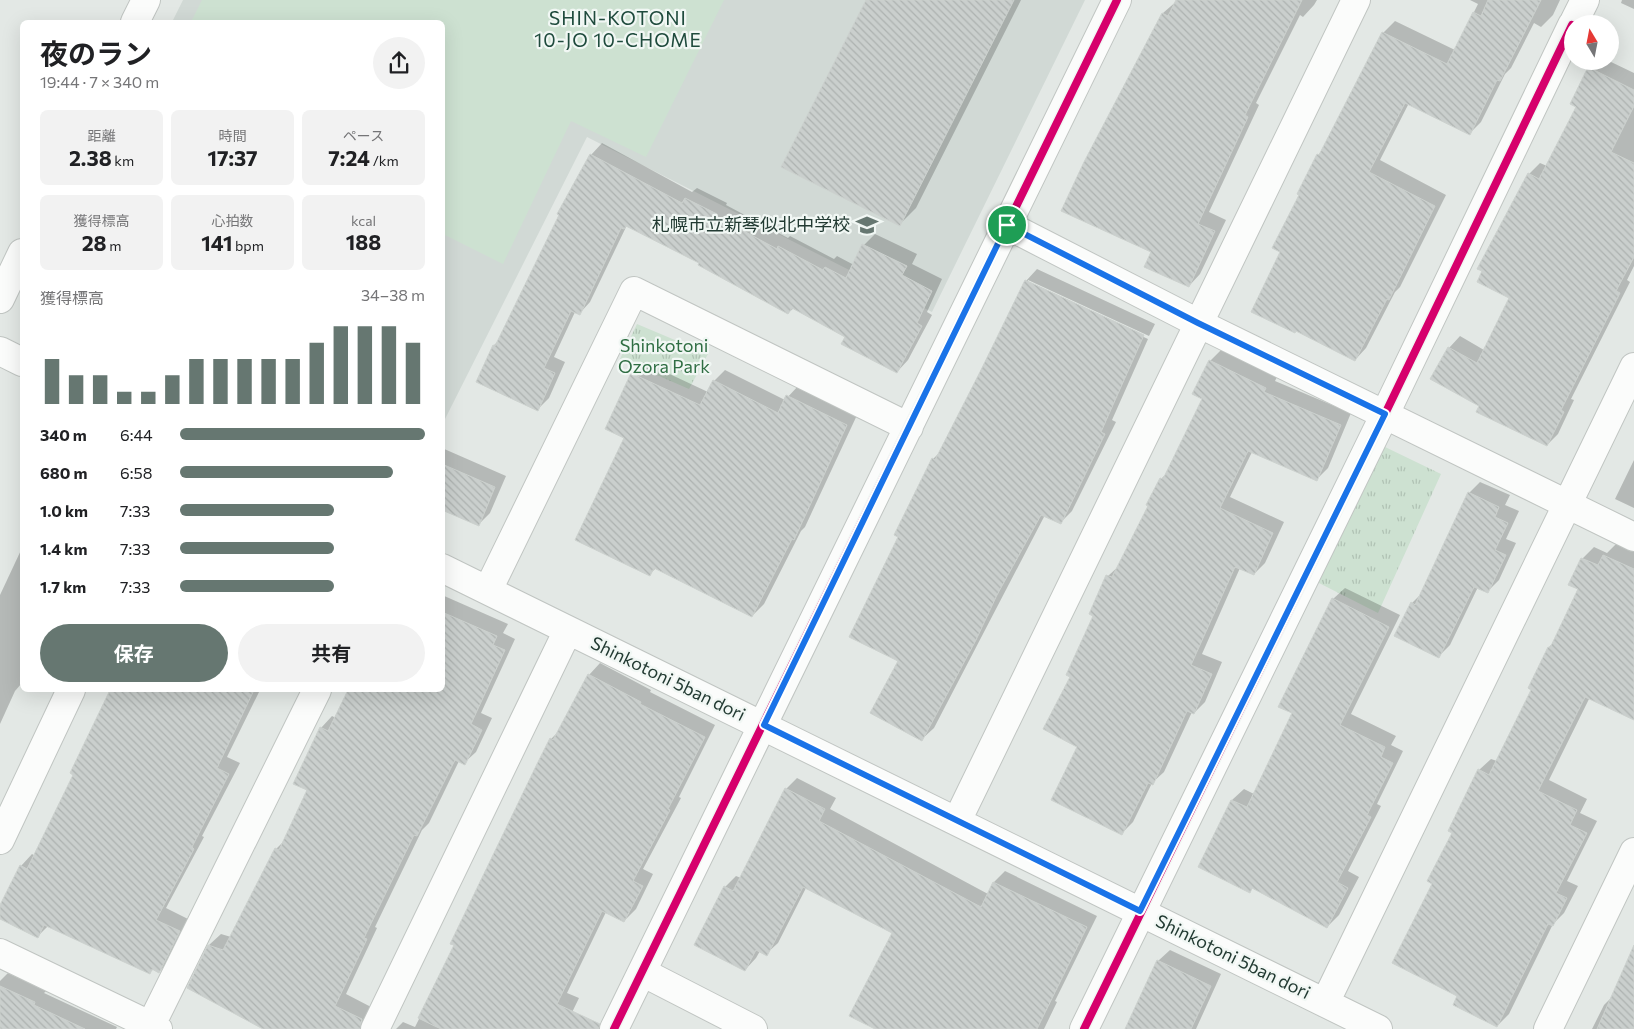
<!DOCTYPE html>
<html lang="ja">
<head>
<meta charset="utf-8">
<style>
	:root { --surface:#fff; --page:#f2f2f2; --text:#202124; --muted:#757577; --accent:#667771 }
	body { margin:0; font-family:Commissioner,"Noto Sans JP",sans-serif; background:var(--page); color:var(--text); height:100vh; display:flex; flex-direction:column; font-size:19px; white-space:nowrap }
	* { box-sizing:border-box; margin:0 }
	p { font-size:16px; color:var(--muted) }
	.icon { flex:none; width:28px; height:28px; fill:none; stroke:currentColor; stroke-width:2; stroke-linecap:round; stroke-linejoin:round }
	.map { position:relative; flex:1; overflow:hidden }
	.drawer { position:absolute; left:20px; top:20px; width:425px; height:672px; display:flex; flex-direction:column; background:var(--surface); border-radius:8px; box-shadow:0 5px 20px #0002 }
	.drawer>* { flex:none }
	.needle { width:32px; rotate:350deg }
	.tools { position:absolute; left:1564px; top:15px; display:grid; gap:10px }
	.tools a { display:grid; place-items:center; width:55px; height:55px; border-radius:50%; background:var(--surface); box-shadow:0 5px 20px #0002; font-size:25px }
	.pin { position:absolute; display:grid; place-items:center; width:42px; height:42px; color:#fff; margin:-21px; border:2px solid #fff; border-radius:50%; box-shadow:0 1px 5px #0007 }
	.round { display:grid; place-items:center; flex:none; width:52px; height:52px; border-radius:26px; background:var(--page) }
	.overview { display:flex; align-items:center; justify-content:space-between; height:85px; padding:0 20px }
	h1 { font-size:28px; font-weight:700; line-height:38px }
	.stats { display:grid; grid-template-columns:repeat(3,1fr); gap:8px; height:85px; padding:5px 20px }
	.stats div { display:grid; align-content:center; border-radius:8px; background:var(--page); text-align:center }
	.stats b { font-size:21px; font-weight:700 }
	.stats small { font-size:14px; font-weight:400 }
	.stats p { font-size:14px }
	.chart { height:140px; padding:10px 20px }
	.chart p { display:flex; justify-content:space-between }
	.chart svg { width:100%; height:90px; margin-top:5px; stroke:var(--accent); stroke-width:6 }
	.cta { display:flex; gap:10px; margin-top:auto; padding:10px 20px }
	.cta a { flex:1; height:58px; border-radius:30px; background:var(--accent); color:#fff; font-size:20px; font-weight:700; line-height:58px; text-align:center }
	.cta a+a { background:var(--page); color:var(--text) }
	ul { padding:0 20px; list-style:none; font-size:16px }
	li { display:grid; grid-template-columns:80px 60px 1fr; align-items:center; height:38px }
	li i { height:12px; border-radius:6px; background:var(--accent) }
	.map>svg:first-child { display:block }
</style>
</head>
<body>
<div class="map">
<svg width="1634" height="1029" viewBox="0 0 1634 1029">
	<defs>
		<pattern id="park-tufts" width="24" height="20" patternUnits="userSpaceOnUse" patternTransform="scale(1.25)"><rect width="24" height="20" fill="#cde1d1"/><path d="M3 7l-1-3M5 7V3M7 7l1-3M15 17l-1-3M17 17v-4M19 17l1-3" fill="none" stroke="#b0c2b4"/></pattern>
		<pattern id="building-back-hatch" width="6" height="6" patternUnits="userSpaceOnUse" patternTransform="scale(1.25)"><rect width="6" height="6" fill="#cacfcd"/><path d="M-1 5l2 2M0 0l6 6M5-1l2 2" fill="none" stroke="#adb2b0"/></pattern>
	</defs>
	<rect width="100%" height="100%" fill="#e3e8e5"/>
	<path fill="#d1d9d5" d="M 183,0 L 1085,0 L 932,312 L 587,137 L 443,423 L 442,22 L 172,22 Z"/>
	<path fill="#cde1d1" d="M 202,0 L 724,0 L 646,157 L 571,121 L 503,264 L 443,234 L 442,22 L 191,22 Z"/>
	<path fill="url(#park-tufts)" d="M 637,324 L 708,354 L 689,389 L 620,359 Z
		M 1383,446 L 1441,474 L 1378,613 L 1317,582 Z"/>
	<path fill="#0003" d="M 867,0 L 1021,0 L 916,208 L 899,225 Z
		M 1178,0 L 1317,0 L 1314,5 L 1303,17 L 1300,15 L 1256,103 L 1259,105 L 1209,212 L 1226,220 L 1200,274 L 1189,286 L 1153,251 L 1163,13 Z
		M 1470,0 L 1560,0 L 1553,15 L 1541,27 L 1534,23 L 1511,68 L 1505,74 L 1481,122 L 1469,134 L 1409,103 L 1380,160 L 1446,195 L 1400,287 L 1395,292 L 1366,348 L 1355,360 L 1282,251 L 1300,195 L 1298,194 L 1318,155 L 1324,149 L 1383,33 L 1395,21 L 1455,50 L 1478,4 Z
		M 1622,0 L 1634,0 L 1634,9 L 1621,3 Z
		M 1596,61 L 1609,61 L 1634,73 L 1634,266 L 1627,280 L 1630,282 L 1571,399 L 1574,400 L 1558,434 L 1547,445 L 1449,348 L 1460,336 L 1484,350 L 1510,297 L 1529,174 L 1540,163 L 1547,166 L 1577,106 L 1589,68 Z
		M 602,143 L 692,192 L 697,188 L 727,203 L 726,205 L 788,238 L 790,236 L 834,259 L 837,256 L 854,265 L 864,245 L 875,234 L 917,254 L 912,264 L 942,279 L 927,312 L 932,315 L 908,360 L 897,372 L 847,336 L 794,308 L 788,313 L 701,262 L 627,225 L 590,302 L 579,314 L 575,312 L 554,357 L 565,362 L 549,398 L 538,409 L 478,381 L 494,345 L 500,340 L 591,155 Z
		M 1037,269 L 1155,324 L 1149,336 L 1028,280 L 1028,283 L 1148,339 L 1112,420 L 1116,422 L 1072,511 L 1061,522 L 1045,515 L 934,728 L 922,739 L 900,660 L 899,536 L 933,459 L 940,452 L 1026,281 Z
		M 1221,350 L 1277,377 L 1275,381 L 1351,413 L 1328,468 L 1317,479 L 1252,452 L 1230,497 L 1284,522 L 1265,563 L 1254,574 L 1240,568 L 1202,654 L 1222,662 L 1205,702 L 1194,713 L 1192,712 L 1164,772 L 1152,783 L 1133,822 L 1122,833 L 1079,746 L 1071,676 L 1095,616 L 1108,576 L 1120,565 L 1161,479 L 1168,472 L 1203,398 L 1210,361 Z
		M 644,362 L 708,392 L 714,381 L 725,370 L 785,400 L 799,385 L 858,413 L 805,527 L 801,531 L 764,604 L 752,616 L 657,567 L 650,574 L 625,437 L 607,429 L 633,373 Z
		M 442,448 L 506,476 L 490,513 L 478,525 L 442,509 Z
		M 1634,460 L 1634,508 L 1615,499 Z
		M 1480,482 L 1510,495 L 1505,505 L 1519,511 L 1506,539 L 1516,543 L 1499,580 L 1487,592 L 1478,587 L 1450,645 L 1439,656 L 1412,603 L 1423,592 L 1469,493 Z
		M 1616,544 L 1634,552 L 1634,719 L 1590,697 L 1549,780 L 1587,799 L 1580,813 L 1597,821 L 1567,881 L 1578,886 L 1564,913 L 1553,924 L 1509,1014 L 1497,1026 L 1459,995 L 1434,883 L 1479,770 L 1491,759 L 1497,761 L 1532,689 L 1530,688 L 1549,647 L 1554,642 L 1580,589 L 1582,559 L 1594,547 L 1607,553 Z
		M 22,548 L 22,683 L 15,691 L 0,724 L 0,595 Z
		M 1345,588 L 1400,615 L 1351,714 L 1396,736 L 1391,745 L 1403,751 L 1377,804 L 1381,806 L 1348,871 L 1359,877 L 1339,915 L 1327,927 L 1253,887 L 1250,891 L 1200,867 L 1232,800 L 1244,789 L 1254,794 L 1293,713 L 1333,599 Z
		M 442,595 L 508,624 L 503,633 L 515,639 L 481,713 L 492,718 L 476,752 L 464,763 L 459,761 L 429,823 L 422,830 L 375,927 L 377,928 L 346,994 L 373,1008 L 377,1029 L 266,1029 L 188,987 L 209,945 L 221,934 L 231,937 L 276,849 L 285,840 L 309,789 L 321,728 L 332,716 L 336,718 L 350,690 L 442,690 Z
		M 600,663 L 651,690 L 650,692 L 715,725 L 679,797 L 681,798 L 643,869 L 653,874 L 636,909 L 624,921 L 606,912 L 567,993 L 579,998 L 564,1029 L 396,1029 L 403,1022 L 415,1027 L 456,945 L 551,739 L 558,732 L 589,675 Z
		M 112,690 L 260,690 L 227,757 L 240,763 L 202,836 L 204,837 L 166,908 L 190,920 L 170,960 L 159,972 L 154,969 L 149,973 L 49,925 L 38,936 L 0,917 L 0,908 L 21,866 L 32,854 L 35,856 L 75,774 Z
		M 797,778 L 836,798 L 830,809 L 988,894 L 994,882 L 1005,871 L 1097,916 L 1055,1001 L 1057,1002 L 1044,1029 L 877,1029 L 893,933 L 806,888 L 778,943 L 766,954 L 760,951 L 756,958 L 745,970 L 725,887 L 736,876 L 741,878 L 786,789 Z
		M 1634,948 L 1634,1029 L 1592,1029 L 1604,1005 L 1612,997 Z
		M 1170,950 L 1221,974 L 1196,1029 L 1126,1029 L 1158,961 Z
		M 8,973 L 46,991 L 44,993 L 117,1027 L 116,1029 L 0,1029 L 0,981 Z"/>
	<path fill="url(#building-back-hatch)" stroke="#ccd1ce" d="M 866,0 L 1014,0 L 900,226 L 781,167 Z
		M 1176,0 L 1302,0 L 1245,115 L 1248,117 L 1198,224 L 1215,231 L 1189,287 L 1144,267 L 1151,252 L 1061,211 L 1084,162 L 1162,13 L 1168,16 Z
		M 1488,0 L 1541,0 L 1500,81 L 1497,80 L 1470,135 L 1405,103 L 1369,172 L 1435,206 L 1389,300 L 1387,299 L 1355,361 L 1296,331 L 1295,333 L 1251,312 L 1280,252 L 1272,248 L 1299,195 L 1297,194 L 1317,154 L 1319,155 L 1382,32 L 1447,64 L 1473,12 L 1481,16 Z
		M 1588,67 L 1634,90 L 1634,106 L 1611,152 L 1634,163 L 1634,257 L 1616,291 L 1620,293 L 1561,410 L 1564,412 L 1547,446 L 1476,412 L 1479,406 L 1430,379 L 1448,347 L 1477,363 L 1509,298 L 1477,282 L 1482,271 L 1477,269 L 1528,173 L 1539,179 L 1576,107 L 1570,104 Z
		M 590,154 L 682,203 L 685,198 L 717,214 L 716,216 L 777,249 L 778,246 L 823,270 L 825,267 L 846,278 L 862,244 L 907,266 L 902,275 L 932,291 L 917,323 L 922,326 L 897,373 L 841,344 L 845,337 L 792,308 L 788,314 L 698,265 L 699,263 L 626,226 L 624,229 L 621,228 L 580,315 L 571,311 L 544,368 L 555,373 L 538,411 L 476,382 L 493,345 L 495,346 L 559,215 L 557,214 Z
		M 1025,280 L 1144,335 L 1101,432 L 1105,434 L 1061,524 L 1041,515 L 997,595 L 976,640 L 922,741 L 870,713 L 898,661 L 849,637 L 898,537 L 894,535 L 932,458 L 935,460 L 980,372 Z
		M 1209,360 L 1266,388 L 1264,392 L 1341,425 L 1317,481 L 1248,451 L 1220,508 L 1273,533 L 1254,575 L 1235,567 L 1191,665 L 1212,674 L 1194,714 L 1187,711 L 1153,785 L 1148,783 L 1122,835 L 1051,800 L 1077,747 L 1043,729 L 1070,677 L 1066,675 L 1093,616 L 1089,614 L 1106,575 L 1112,577 L 1148,506 L 1146,505 L 1160,478 L 1163,479 L 1202,399 L 1192,394 Z
		M 631,373 L 700,405 L 713,380 L 778,413 L 786,395 L 847,425 L 794,540 L 792,539 L 752,617 L 654,568 L 650,576 L 575,540 L 624,438 L 605,429 Z
		M 442,464 L 495,487 L 479,526 L 442,510 Z
		M 1468,492 L 1499,507 L 1495,517 L 1508,523 L 1495,550 L 1506,555 L 1488,593 L 1474,587 L 1439,658 L 1394,636 L 1411,602 L 1415,605 Z
		M 1603,555 L 1634,569 L 1634,720 L 1585,697 L 1538,791 L 1577,810 L 1570,825 L 1587,833 L 1556,893 L 1567,898 L 1553,926 L 1548,924 L 1497,1027 L 1453,1005 L 1457,996 L 1392,963 L 1432,884 L 1427,881 L 1452,833 L 1448,831 L 1478,769 L 1489,775 L 1531,690 L 1528,688 L 1548,647 L 1550,648 L 1578,589 L 1568,585 L 1581,558 L 1598,565 Z
		M 1332,598 L 1389,627 L 1340,725 L 1385,747 L 1381,757 L 1393,763 L 1367,815 L 1371,817 L 1337,882 L 1348,888 L 1327,928 L 1252,888 L 1250,893 L 1198,867 L 1231,800 L 1247,807 L 1292,713 L 1278,707 Z
		M 442,612 L 497,636 L 493,645 L 505,650 L 471,724 L 482,730 L 465,765 L 455,760 L 417,836 L 414,835 L 364,938 L 367,939 L 335,1006 L 362,1019 L 360,1029 L 263,1029 L 187,988 L 208,945 L 223,950 L 275,848 L 279,850 L 307,790 L 293,784 L 320,727 L 328,731 L 348,690 L 442,690 Z
		M 588,674 L 641,702 L 640,704 L 705,737 L 668,809 L 670,810 L 633,881 L 643,886 L 624,922 L 602,911 L 557,1004 L 600,1024 L 599,1029 L 441,1029 L 418,1018 L 454,945 L 450,944 L 537,764 L 550,738 L 553,740 Z
		M 110,690 L 254,690 L 217,768 L 229,774 L 192,847 L 194,849 L 156,920 L 180,931 L 159,973 L 152,969 L 150,974 L 44,925 L 38,938 L 0,919 L 0,905 L 20,865 L 27,869 L 73,775 L 70,773 Z
		M 785,788 L 825,809 L 819,821 L 981,907 L 993,882 L 1087,927 L 1037,1029 L 875,1029 L 849,1016 L 892,933 L 803,887 L 767,956 L 756,950 L 745,971 L 694,945 L 724,886 L 733,891 Z
		M 1634,945 L 1634,1029 L 1597,1029 Z
		M 1157,960 L 1211,986 L 1191,1029 L 1125,1029 Z
		M 0,986 L 35,1002 L 34,1005 L 85,1029 L 0,1029 Z"/>
	<g fill="none" stroke-linecap="round" stroke-linejoin="round">
		<g stroke="#c0c5c2" stroke-width="30">
			<path id="minor" d="M 135,22 L 146,0
				M 1573,24 L 1585,0
				M 1007,225 L 1198,323 L 1634,537
				M 0,299 L 22,253
				M 0,351 L 22,362
				M 442,568 L 1378,1029
				M 488,590 L 634,291 L 909,427
				M 957,821 L 1356,0
				M 0,840 L 71,690
				M 0,953 L 158,1029
				M 642,972 L 753,1029
				M 1325,1003 L 1634,367
				M 149,1029 L 317,690
				M 375,1029 L 568,630
				M 614,1029 L 1117,0
				M 1084,1029 L 1385,414 L 1572,25
				M 1548,1029 L 1634,852"/>
		</g>
		<use href="#minor" stroke="#fbfcfb" stroke-width="28"/>
		<g stroke="#f1f7f4" stroke-width="11">
			<path id="cycleway" d="M 614,1029 L 1117,0
				M 1084,1029 L 1385,414 L 1572,25"/>
		</g>
		<use href="#cycleway" stroke="#d6006c" stroke-width="8"/>
	</g>
	<g fill="none" stroke-linecap="round" stroke-linejoin="round">
		<g stroke="#fff" stroke-width="10">
			<path id="route" d="M 1007,225 L 1198,323 L 1385,414 L 1140,911 L 764,725 Z"/>
		</g>
		<use href="#route" stroke="#1a73e8" stroke-width="6"/>
	</g>
	<defs>
		<g id="school-bare" transform="scale(1.725)"><path d="M0-5L7-2L0 1L-7-2ZM-4 1L0 2.5L4 1V4Q0 6-4 4Z" fill="#667771" stroke="#f1f7f4" stroke-width="2.5" paint-order="stroke"/></g>
	</defs>
	<g fill-rule="evenodd">
		<use href="#school-bare" x="867" y="225"/>
	</g>
	<g text-anchor="middle" stroke-width="4.5" stroke-linejoin="round" paint-order="stroke">
		<g font-size="18" fill="#223a32" stroke="#f1f7f4" text-anchor="end">
			<text x="850" y="231">札幌市立新琴似北中学校</text>
		</g>
		<g font-size="18" fill="#2f6e43" stroke="#f1f7f4">
			<text x="664" y="352">Shinkotoni<tspan x="664" dy="21">Ozora Park</tspan></text>
		</g>
		<g font-size="18" fill="#223a32" stroke="#f1f7f4">
			<text transform="translate(668 679) rotate(26)" y="6">Shinkotoni 5ban dori</text>
			<text transform="translate(1233 957) rotate(26)" y="6">Shinkotoni 5ban dori</text>
		</g>
		<g font-size="19" letter-spacing="1" fill="#1f4b3d" stroke="#f1f7f4">
			<text x="618" y="25">SHIN-KOTONI<tspan x="618" dy="22">10-JO 10-CHOME</tspan></text>
		</g>
	</g>
</svg>
<div class="tools">
<a><svg class="needle" viewBox="-14 -14 28 28"><path d="M0-13l5 13h-10z" fill="#e53935"/><path d="M0 13l5-13h-10z" fill="#757577"/></svg></a>
</div>
<div class="pin" style="left:1007px;top:225px;background:#1e9e55"><svg class="icon" aria-label="arrive" viewBox="0 0 24 24"><path d="M6 21V4h12l-3 4 3 4H6"/></svg></div>
<section class="drawer">
<div class="overview"><div><h1>夜のラン</h1><p>19:44 · 7 × 340 m</p></div><a class="round"><svg class="icon" aria-label="share" viewBox="0 0 24 24"><path d="M12 15V3M7 8l5-5 5 5M5 13v7h14v-7"/></svg></a></div>
<div class="stats">
<div><p>距離</p><b>2.38<small> km</small></b></div>
<div><p>時間</p><b>17:37</b></div>
<div><p>ペース</p><b>7:24<small> /km</small></b></div>
</div>
<div class="stats">
<div><p>獲得標高</p><b>28<small> m</small></b></div>
<div><p>心拍数</p><b>141<small> bpm</small></b></div>
<div><p>kcal</p><b>188</b></div>
</div>
<div class="chart"><p><span>獲得標高</span>34–38 m</p>
<svg viewBox="0 0 160 44" preserveAspectRatio="none"><path d="M5 44V22M15 44V30M25 44V30M35 44V38M45 44V38M55 44V30M65 44V22M75 44V22M85 44V22M95 44V22M105 44V22M115 44V14M125 44V6M135 44V6M145 44V6M155 44V14"/></svg>
</div>
<ul>
<li><b>340 m</b>6:44<i style="width:100%"></i></li>
<li><b>680 m</b>6:58<i style="width:87%"></i></li>
<li><b>1.0 km</b>7:33<i style="width:63%"></i></li>
<li><b>1.4 km</b>7:33<i style="width:63%"></i></li>
<li><b>1.7 km</b>7:33<i style="width:63%"></i></li>
</ul>
<div class="cta"><a>保存</a><a>共有</a></div>
</section>
</div>
</body>
</html>
